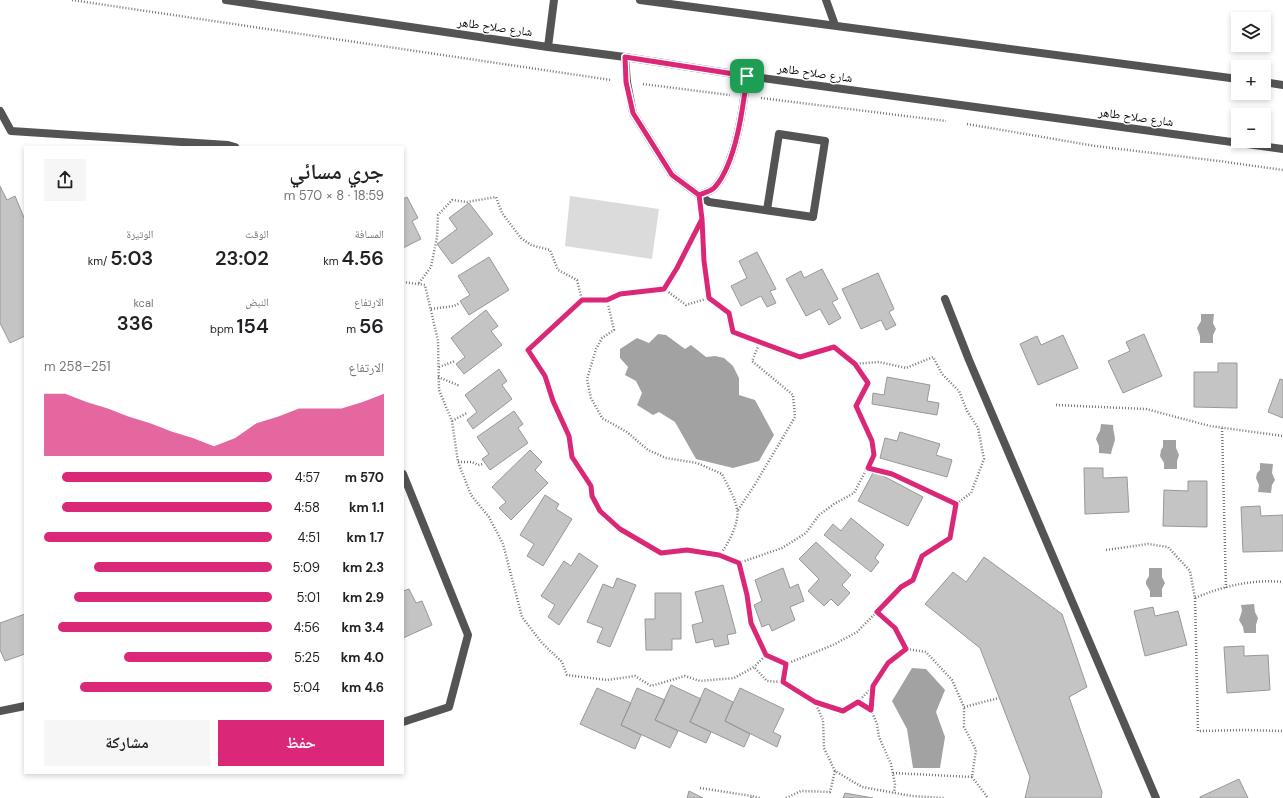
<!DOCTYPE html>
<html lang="ar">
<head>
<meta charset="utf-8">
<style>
	:root { --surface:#fff; --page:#f6f6f6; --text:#202124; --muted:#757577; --accent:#db2777 }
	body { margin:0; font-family:"DM Sans","Noto Naskh Arabic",sans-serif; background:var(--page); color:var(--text); direction:rtl; height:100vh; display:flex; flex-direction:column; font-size:15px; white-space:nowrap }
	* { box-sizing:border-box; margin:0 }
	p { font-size:13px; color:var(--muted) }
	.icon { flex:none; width:22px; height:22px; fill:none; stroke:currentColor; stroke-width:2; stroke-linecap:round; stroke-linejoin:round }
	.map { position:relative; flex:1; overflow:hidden; direction:ltr }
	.side { position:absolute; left:24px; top:146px; width:380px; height:628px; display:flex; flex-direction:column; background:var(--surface); border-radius:0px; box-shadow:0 2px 6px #0003; direction:rtl }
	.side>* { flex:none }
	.controls { position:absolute; left:1231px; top:12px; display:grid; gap:8px }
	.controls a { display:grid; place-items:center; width:40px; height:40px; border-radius:0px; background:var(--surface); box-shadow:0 2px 6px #0003; font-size:20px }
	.pin { position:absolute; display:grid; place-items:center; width:34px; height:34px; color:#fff; margin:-17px; border-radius:8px; box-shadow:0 2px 6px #0006 }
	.round { display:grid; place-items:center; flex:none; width:42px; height:42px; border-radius:0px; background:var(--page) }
	.headline { display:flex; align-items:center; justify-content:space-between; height:68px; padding:0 20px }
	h1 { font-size:22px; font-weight:600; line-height:30px }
	.figures { display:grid; grid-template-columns:repeat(3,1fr); gap:6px; height:68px; padding:4px 20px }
	.figures div { display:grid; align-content:center }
	.figures b { font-size:20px; font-weight:600 }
	.figures small { font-size:11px; font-weight:400 }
	.figures p { font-size:11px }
	.chart { height:112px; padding:8px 20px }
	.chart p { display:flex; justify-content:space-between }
	.chart svg { width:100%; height:72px; margin-top:4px; fill:var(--accent); opacity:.7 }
	.button { display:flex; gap:8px; margin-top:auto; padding:8px 20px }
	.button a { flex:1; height:46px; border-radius:0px; background:var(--accent); color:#fff; font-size:16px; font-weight:600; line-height:46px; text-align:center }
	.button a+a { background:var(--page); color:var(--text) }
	ul { padding:0 20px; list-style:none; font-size:13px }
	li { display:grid; grid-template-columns:64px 48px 1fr; align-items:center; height:30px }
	li i { height:10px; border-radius:5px; background:var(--accent) }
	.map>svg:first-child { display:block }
</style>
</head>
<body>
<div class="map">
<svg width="1283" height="798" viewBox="0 0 1283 798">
	<rect width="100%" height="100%" fill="#fff"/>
	<path fill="#dbdbdb" d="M 570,196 L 659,209 L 652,259 L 565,246 Z"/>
	<path fill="#a2a2a2" d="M 1201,314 L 1214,314 L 1213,323 L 1216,329 L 1213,335 L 1213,343 L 1200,343 L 1200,336 L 1197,328 L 1201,321 Z
		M 658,334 L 666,335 L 685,349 L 691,345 L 706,357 L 715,356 L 724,358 L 733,366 L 739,378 L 739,395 L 755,400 L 774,435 L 759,461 L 733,468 L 696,459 L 675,422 L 659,412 L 653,415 L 637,405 L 642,393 L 636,381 L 625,375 L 628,367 L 620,358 L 620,349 L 637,338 L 649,343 Z
		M 1101,424 L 1113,425 C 1113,431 1115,435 1115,440 C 1114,444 1112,448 1111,454 L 1099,453 L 1099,446 L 1096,439 L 1098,434 L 1100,431 Z
		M 1163,440 L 1176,440 L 1176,448 L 1179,455 L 1177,461 L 1177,469 L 1164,469 L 1164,463 L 1160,456 L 1161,450 L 1163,447 Z
		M 1260,463 L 1273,464 L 1272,473 L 1275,480 L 1272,485 L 1271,493 L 1258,492 L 1259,485 L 1256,478 L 1257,473 L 1260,470 Z
		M 1149,568 L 1162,568 L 1162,577 L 1165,583 L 1162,589 L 1162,597 L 1150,597 L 1150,591 L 1146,584 L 1146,581 L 1149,576 Z
		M 1254,604 L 1255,612 L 1258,618 L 1256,625 L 1256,633 L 1244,633 L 1243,627 L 1239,620 L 1242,611 L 1241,605 Z
		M 912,668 L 926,669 L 945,690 L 936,712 L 945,737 L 940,768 L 913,768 L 907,729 L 892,701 Z"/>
	<path fill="#c4c4c4" stroke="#989898" d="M 0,186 L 7,200 L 15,196 L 25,220 L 25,336 L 10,343 L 0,323 Z
		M 407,197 L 418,218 L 412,221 L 421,239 L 403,248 L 403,199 Z
		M 469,203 L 493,234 L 452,264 L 437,244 L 457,229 L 449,218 Z
		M 757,252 L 776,289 L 770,291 L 776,303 L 767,307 L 761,296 L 741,306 L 731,286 L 747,278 L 739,261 Z
		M 489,257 L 509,290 L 469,315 L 460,301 L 470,295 L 458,276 Z
		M 822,269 L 838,299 L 832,302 L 841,318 L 829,325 L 820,309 L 806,316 L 786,279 L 801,271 L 804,278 Z
		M 878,273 L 894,309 L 889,312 L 896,325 L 886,330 L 881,320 L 861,329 L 842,289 Z
		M 486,310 L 498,326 L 491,331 L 502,345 L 464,374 L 456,364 L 465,357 L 451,338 Z
		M 1144,334 L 1162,376 L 1123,393 L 1108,361 L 1130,351 L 1126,342 Z
		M 1063,335 L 1078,368 L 1038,385 L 1020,344 L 1037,336 L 1041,345 Z
		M 1218,363 L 1237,363 L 1237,408 L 1194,407 L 1194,372 L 1218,372 Z
		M 499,369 L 507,381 L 502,385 L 512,399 L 473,429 L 467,420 L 477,412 L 465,395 Z
		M 887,377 L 930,385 L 927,401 L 939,403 L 937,415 L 872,404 L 873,393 L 884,395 Z
		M 1280,379 L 1283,380 L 1283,418 L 1268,412 Z
		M 514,411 L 523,424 L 518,428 L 528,443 L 490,470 L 482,459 L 489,454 L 477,437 Z
		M 900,432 L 940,444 L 936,455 L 952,460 L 947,477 L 880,458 L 885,438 L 897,441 Z
		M 530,450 L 542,462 L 535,470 L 548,483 L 511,520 L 499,508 L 506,502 L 492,487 Z
		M 1084,468 L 1103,468 L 1103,478 L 1127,477 L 1129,512 L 1085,514 Z
		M 874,471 L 923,497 L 908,526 L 858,501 Z
		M 1188,481 L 1207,481 L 1207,527 L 1163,526 L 1164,490 L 1188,491 Z
		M 545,495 L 559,504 L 556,509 L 572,519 L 543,566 L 527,556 L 534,544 L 520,535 Z
		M 1260,506 L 1261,516 L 1283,515 L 1283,551 L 1243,552 L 1241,507 Z
		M 851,518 L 884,545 L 875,558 L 879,562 L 871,572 L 824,535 L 833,524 L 841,531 Z
		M 816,542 L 851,575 L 842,585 L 850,593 L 838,606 L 831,599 L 824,606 L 808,591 L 819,579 L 799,559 Z
		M 579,553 L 598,566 L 559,625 L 548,617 L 555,605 L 541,596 L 564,561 L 571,566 Z
		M 984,557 L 1062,614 L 1087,687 L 1069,697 L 1102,792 L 1101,798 L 1025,798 L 1030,777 L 980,648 L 925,604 L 953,572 L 966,582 Z
		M 783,568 L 790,588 L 798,584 L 804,601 L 790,607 L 795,620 L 772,631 L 769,624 L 762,627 L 754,605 L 762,601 L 755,580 Z
		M 617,578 L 636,585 L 610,647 L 597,642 L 603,628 L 587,622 L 603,584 L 613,588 Z
		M 723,585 L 736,633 L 727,635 L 729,644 L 715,647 L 713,639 L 696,643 L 692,625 L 703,622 L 695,592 Z
		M 409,589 L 416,603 L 422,601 L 432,625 L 403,638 L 403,591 Z
		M 655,593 L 681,593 L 681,639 L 672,639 L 672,650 L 646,650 L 645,619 L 655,619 Z
		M 1153,607 L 1155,616 L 1178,611 L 1187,645 L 1145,656 L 1134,611 Z
		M 25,614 L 25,654 L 5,661 L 0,650 L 0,623 Z
		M 1244,646 L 1244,656 L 1268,655 L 1270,690 L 1227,693 L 1224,647 Z
		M 671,685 L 701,699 L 690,722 L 711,732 L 706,743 L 655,720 Z
		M 597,688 L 631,703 L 621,725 L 641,735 L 635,749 L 580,724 Z
		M 637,688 L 665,700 L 655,720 L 678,731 L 670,748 L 621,725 Z
		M 705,688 L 733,702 L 725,721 L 750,734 L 744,747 L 690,722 Z
		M 740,688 L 784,709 L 773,732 L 781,736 L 777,747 L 725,721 Z
		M 1239,779 L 1248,798 L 1200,798 L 1200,797 Z
		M 689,791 L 703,798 L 687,798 Z
		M 845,793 L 873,798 L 843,798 Z"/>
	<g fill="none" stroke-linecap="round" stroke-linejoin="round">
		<path stroke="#767676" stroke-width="2.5" stroke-dasharray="1 2" stroke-linecap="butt" d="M 72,0 L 611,80
			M 643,84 L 730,95
			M 761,98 L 946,121
			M 967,124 L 1095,146 L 1219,161 L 1283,170
			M 701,216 L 704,261 L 709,298 L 729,313 L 733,332 L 760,342
			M 701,220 L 677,268 L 664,289 L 686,305 L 709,298
			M 403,282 L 425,285 L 438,341 L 439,390 L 452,421 L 458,462 L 471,495 L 489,517 L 503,544 L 522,617 L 542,643 L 562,662 L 567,675 L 607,680 L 635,676 L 651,686 L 685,676 L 700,681 L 734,678 L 754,667 L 767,681 L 783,682 L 815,702 L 843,711 L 858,702 L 871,710 L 873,686
			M 419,283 L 431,267 L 437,237 L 438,215 L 452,200 L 467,202 L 496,197 L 502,213 L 521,238 L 531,245 L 550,250 L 558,270 L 577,280 L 582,300
			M 607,300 L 614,330 L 602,338 L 596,349 L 587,379 L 591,398 L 602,418 L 627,432 L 648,450 L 666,458 L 697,463 L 722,474 C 727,485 735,497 737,509 C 740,521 728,546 719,555 L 687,550 L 661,553 L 620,529 L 600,511 L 592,497 L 591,486 L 572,457 L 569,436 L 553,401 L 545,377 L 528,350 L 582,300 L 607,300 L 620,294 L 664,289
			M 431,309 L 454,306 L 460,303
			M 439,367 L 455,361
			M 438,377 L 460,386
			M 1056,405 L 1146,409 L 1210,426 L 1283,436
			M 452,421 L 467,413
			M 1222,428 L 1226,588
			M 458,462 L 472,462 L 478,465 L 483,464
			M 738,510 L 754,486 L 795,417 L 793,395 L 752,361 L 760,342 L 800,357 L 834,347 L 855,364 L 879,362 L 906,368 L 933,357 L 942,374 L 959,391 L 967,411 L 978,428 L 984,459 L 971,493 L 956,504
			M 1106,550 L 1148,544 L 1168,547 L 1190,571 L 1195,598 C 1223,586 1253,579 1283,582
			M 719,555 L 739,563 L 747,595 L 751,623 L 766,655 L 754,667
			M 739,563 L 782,548 L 806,533 L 819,515 L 834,504 L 854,493 L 874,455 L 872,441 L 855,406 L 868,383 L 855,364
			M 1195,598 L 1198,731 L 1245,730 L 1283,731
			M 907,649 L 926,652 L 952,680 L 964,707 L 999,698
			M 766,655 L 786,664
			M 783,682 L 786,664 L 833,645 L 857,632 L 901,587 L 913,580 L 922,556 L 950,538 L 956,504 L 892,474 L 868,468
			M 815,702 L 823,720 L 824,748 L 835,771 L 862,787 L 912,796 L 944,798
			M 858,702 L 876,683 L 888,663 L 907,649 L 895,628 L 877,612
			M 871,710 L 877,724 L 879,737 L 891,764 L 895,784 L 894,793
			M 893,773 L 972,777 L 976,750 L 964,727 L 964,707
			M 972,777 L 988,798
			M 700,788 L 752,796
			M 751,798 L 752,796 L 760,798
			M 786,798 L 801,791 L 830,792 L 835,771"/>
		<path stroke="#545454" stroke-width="8" d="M 625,57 L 627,82 L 633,113 L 672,175 L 699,195 C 704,193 712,191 715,187 C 736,163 743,108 747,76
			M 0,111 L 11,131 L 228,145 L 235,147
			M 699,195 L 709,202 L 813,217 L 825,141 L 779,134 L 767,210
			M 945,299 L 969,360 L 1156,798
			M 403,474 L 468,635 L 449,707 L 403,722
			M 0,711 L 25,706"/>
		<path stroke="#545454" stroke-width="8" d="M 226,0 L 548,47 L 625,57 L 747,76 L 1283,149
			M 640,0 L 1238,79
			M 826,0 L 835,25
			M 548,47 L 554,0
			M 1264,82 L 1283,85"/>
	</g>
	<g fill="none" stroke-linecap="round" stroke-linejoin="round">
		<g stroke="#fff" stroke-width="8">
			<path id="route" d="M 747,76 C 743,108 736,163 715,187 C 712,191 704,193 699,195 L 702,219 L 677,268 L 664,289 L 620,294 L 607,300 L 582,300 L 528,350 L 545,376 L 553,401 L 569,436 L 572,457 L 591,486 L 592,496 L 600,511 L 620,529 L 661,553 L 687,550 L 719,555 L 739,563 L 747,595 L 751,623 L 766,655 L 786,664 L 783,682 L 815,702 L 843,711 L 858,702 L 871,710 L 873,686 L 888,663 L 906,649 L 895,628 L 877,612 L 901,587 L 913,580 L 922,556 L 950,538 L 956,504 L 892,474 L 868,468 L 874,455 L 872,441 L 856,406 L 868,383 L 855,364 L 834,347 L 800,357 L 733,332 L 729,313 L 709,298 L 704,261 L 702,219 L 699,195 L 672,175 L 633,113 L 626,82 L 625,57 L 747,76"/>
		</g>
		<use href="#route" stroke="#db2777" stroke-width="5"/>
	</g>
	<g text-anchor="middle" stroke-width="3" stroke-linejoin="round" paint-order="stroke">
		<g font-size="12" fill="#000" stroke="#fff">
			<text transform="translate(495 27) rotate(8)" y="4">شارع صلاح طاهر</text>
			<text transform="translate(815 73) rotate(8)" y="4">شارع صلاح طاهر</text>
			<text transform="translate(1136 117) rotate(8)" y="4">شارع صلاح طاهر</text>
		</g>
	</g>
</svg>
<div class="controls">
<a><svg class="icon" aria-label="layers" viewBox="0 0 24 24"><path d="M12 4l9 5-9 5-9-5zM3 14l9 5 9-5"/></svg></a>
<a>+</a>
<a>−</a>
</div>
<div class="pin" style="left:747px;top:76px;background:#1e9e55"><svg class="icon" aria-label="arrive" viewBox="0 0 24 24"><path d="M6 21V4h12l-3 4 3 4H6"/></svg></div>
<section class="side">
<div class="headline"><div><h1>جري مسائي</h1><p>18:59 · 8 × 570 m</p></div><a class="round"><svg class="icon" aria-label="share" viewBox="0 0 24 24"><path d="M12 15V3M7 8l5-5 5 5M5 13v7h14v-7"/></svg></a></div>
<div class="figures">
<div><p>المسافة</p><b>4.56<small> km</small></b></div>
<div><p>الوقت</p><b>23:02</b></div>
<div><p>الوتيرة</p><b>5:03<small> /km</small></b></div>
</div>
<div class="figures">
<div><p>الارتفاع</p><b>56<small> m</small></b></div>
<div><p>النبض</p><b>154<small> bpm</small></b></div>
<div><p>kcal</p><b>336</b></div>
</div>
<div class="chart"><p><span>الارتفاع</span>251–258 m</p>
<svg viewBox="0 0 160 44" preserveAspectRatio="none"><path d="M0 44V6L10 6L20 11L30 15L40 20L50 24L60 29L70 33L80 38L90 33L100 24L110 20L120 15L130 15L140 15L150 11L160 6V44z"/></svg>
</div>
<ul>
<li><b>570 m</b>4:57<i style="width:92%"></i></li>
<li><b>1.1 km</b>4:58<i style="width:92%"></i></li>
<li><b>1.7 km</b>4:51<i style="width:100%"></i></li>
<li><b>2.3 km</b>5:09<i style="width:78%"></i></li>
<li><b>2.9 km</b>5:01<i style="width:87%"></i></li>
<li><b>3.4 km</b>4:56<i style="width:94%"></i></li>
<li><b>4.0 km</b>5:25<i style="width:65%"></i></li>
<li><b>4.6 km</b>5:04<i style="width:84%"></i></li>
</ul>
<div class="button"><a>حفظ</a><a>مشاركة</a></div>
</section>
</div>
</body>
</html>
